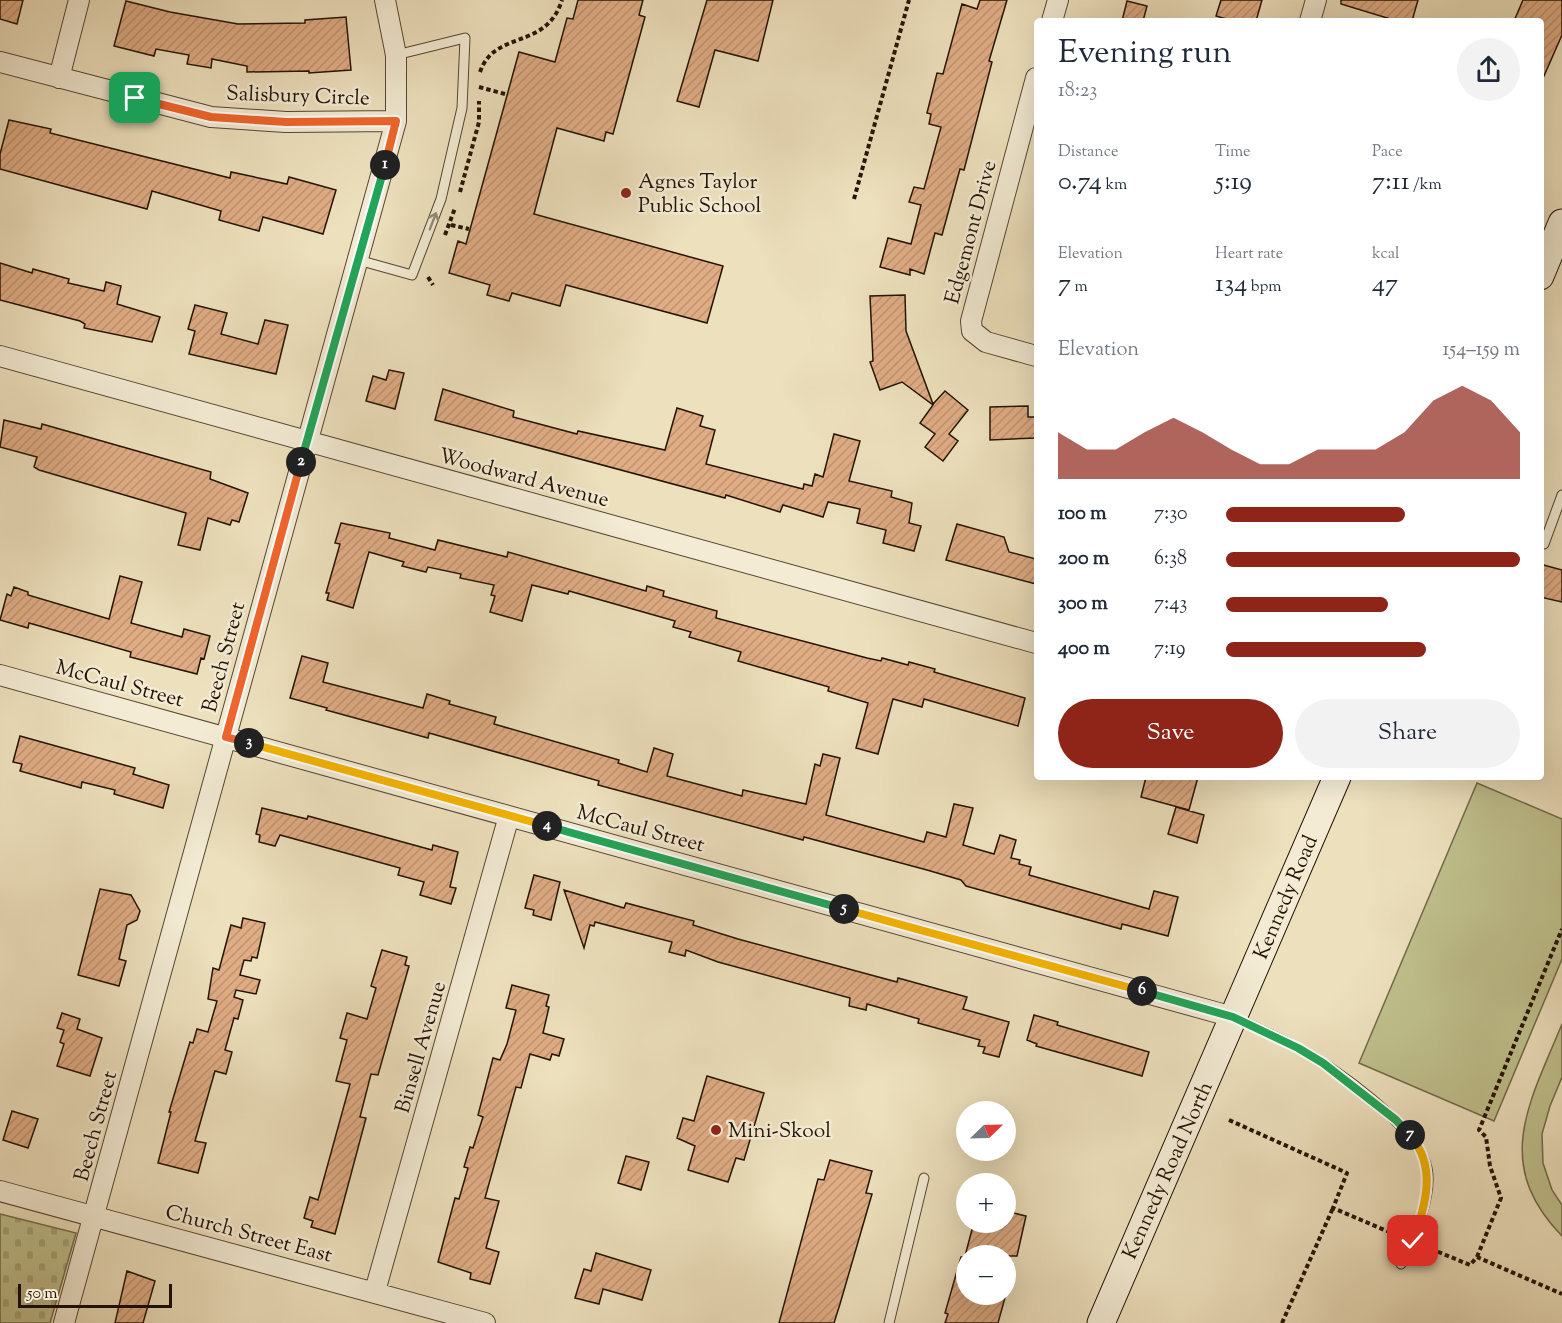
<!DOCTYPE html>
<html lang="en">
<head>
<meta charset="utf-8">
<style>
	:root { --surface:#fff; --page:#f2f2f3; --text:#1f2937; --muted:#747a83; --accent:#8f2418 }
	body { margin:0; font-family:"Sorts Mill Goudy",serif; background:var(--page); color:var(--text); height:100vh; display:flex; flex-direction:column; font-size:22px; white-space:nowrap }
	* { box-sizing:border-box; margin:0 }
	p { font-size:20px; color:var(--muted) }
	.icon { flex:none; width:33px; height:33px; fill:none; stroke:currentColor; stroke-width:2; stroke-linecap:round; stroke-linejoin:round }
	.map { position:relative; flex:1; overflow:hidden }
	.drawer { position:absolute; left:1034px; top:18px; width:510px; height:762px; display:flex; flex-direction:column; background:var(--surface); border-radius:6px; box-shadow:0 6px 24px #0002 }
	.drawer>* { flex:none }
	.needle { width:39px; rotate:67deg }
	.buttons { position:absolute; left:956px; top:1101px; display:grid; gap:12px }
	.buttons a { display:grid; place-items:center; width:60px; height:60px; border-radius:50%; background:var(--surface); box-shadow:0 6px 24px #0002; font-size:30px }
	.scale { position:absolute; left:18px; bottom:15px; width:154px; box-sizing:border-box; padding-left:6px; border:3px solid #241304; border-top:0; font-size:16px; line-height:21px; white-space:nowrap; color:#241304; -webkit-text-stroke:4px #f3ebd4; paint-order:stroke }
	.pin { position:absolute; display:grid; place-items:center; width:51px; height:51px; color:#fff; margin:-26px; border-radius:12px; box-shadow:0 3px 9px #0006 }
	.km { position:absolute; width:30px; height:30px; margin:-15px; border-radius:50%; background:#222; color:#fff; font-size:16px; line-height:30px; text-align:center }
	.round { display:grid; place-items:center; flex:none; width:63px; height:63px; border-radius:32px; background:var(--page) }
	.headline { display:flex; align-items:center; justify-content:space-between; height:102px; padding:0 24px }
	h1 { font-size:33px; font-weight:600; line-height:45px }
	.stats { display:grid; grid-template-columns:repeat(3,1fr); gap:9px; height:102px; padding:6px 24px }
	.stats div { display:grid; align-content:center }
	.stats b { font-size:26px; font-weight:600 }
	.stats small { font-size:16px; font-weight:400 }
	.stats p { font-size:16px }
	.chart { height:168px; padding:12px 24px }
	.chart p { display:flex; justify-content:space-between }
	.chart svg { width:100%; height:108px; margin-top:6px; fill:var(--accent); opacity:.7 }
	.cta { display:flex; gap:12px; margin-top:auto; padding:12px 24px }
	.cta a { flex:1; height:69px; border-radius:36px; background:var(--accent); color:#fff; font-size:24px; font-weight:600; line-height:69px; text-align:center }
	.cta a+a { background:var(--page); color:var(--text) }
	ul { padding:0 24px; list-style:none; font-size:20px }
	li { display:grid; grid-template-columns:96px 72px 1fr; align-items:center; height:45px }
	li i { height:15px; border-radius:8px; background:var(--accent) }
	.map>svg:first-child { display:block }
</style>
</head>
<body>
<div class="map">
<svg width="1562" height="1323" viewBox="0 0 1562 1323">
	<defs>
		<pattern id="cemetery-stones" width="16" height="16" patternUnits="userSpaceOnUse" patternTransform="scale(1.5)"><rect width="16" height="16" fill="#bfc08d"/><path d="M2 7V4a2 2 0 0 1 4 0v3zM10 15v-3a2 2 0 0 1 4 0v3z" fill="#a4a478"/></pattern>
		<pattern id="building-hatch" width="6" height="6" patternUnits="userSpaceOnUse" patternTransform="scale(1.5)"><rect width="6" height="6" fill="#dfac84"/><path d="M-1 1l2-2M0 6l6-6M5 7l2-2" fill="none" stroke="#bf9370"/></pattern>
	</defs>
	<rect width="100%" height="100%" fill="#ede0bd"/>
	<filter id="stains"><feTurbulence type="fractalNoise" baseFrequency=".00333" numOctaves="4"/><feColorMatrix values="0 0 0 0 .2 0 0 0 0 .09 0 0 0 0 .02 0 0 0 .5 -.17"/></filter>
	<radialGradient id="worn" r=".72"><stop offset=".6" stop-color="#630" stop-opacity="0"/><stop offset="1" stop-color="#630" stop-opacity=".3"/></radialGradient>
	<path fill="url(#cemetery-stones)" stroke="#726a48" stroke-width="1.5" d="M 0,1214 L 76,1233 L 50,1323 L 0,1323 Z"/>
	<path fill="#bfc08d" stroke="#726a48" stroke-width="1.5" d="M 1477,783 L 1562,819 L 1562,959 L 1494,1121 L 1359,1063 Z
		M 1562,1024 L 1562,1077 L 1550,1106 L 1542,1134 L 1543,1163 L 1552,1190 L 1562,1205 L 1562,1236 C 1492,1164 1529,1104 1562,1024 Z"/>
	<path fill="url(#building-hatch)" stroke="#241304" stroke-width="1.5" d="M 0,0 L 23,0 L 17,24 L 0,19 Z
		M 578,0 L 643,0 L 639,15 L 645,17 L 613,134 L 606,132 L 604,141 L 557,128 L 534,214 L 723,266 L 707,323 L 566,285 L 560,306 L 512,293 L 509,301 L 487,295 L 490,285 L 449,273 L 458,241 L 466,244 L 519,52 L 555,62 L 567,18 L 573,19 Z
		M 707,0 L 773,0 L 758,61 L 715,50 L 699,107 L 677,101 Z
		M 980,0 L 1007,0 L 989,61 L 992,62 L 964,170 L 960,169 L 942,235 L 935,233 L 924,274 L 910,269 L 910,275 L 880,267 L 888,238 L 911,244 L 921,205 L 909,202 L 914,187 L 924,189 L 941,127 L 929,124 L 931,114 L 927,113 L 937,73 L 943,74 L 962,4 L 977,9 Z
		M 1221,0 L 1262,0 L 1256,21 L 1233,21 L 1216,16 Z
		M 1341,0 L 1418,0 L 1412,21 L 1397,21 L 1341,4 Z
		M 1523,0 L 1562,0 L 1562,35 L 1540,85 L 1540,21 L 1514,21 Z
		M 126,1 L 170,12 L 238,24 L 305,23 L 305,20 L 346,17 L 351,70 L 309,73 L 309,71 L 247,72 L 247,66 L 212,59 L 211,68 L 187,64 L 189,55 L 156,49 L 154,56 L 114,46 Z
		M 1127,1 L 1147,6 L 1143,21 L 1122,21 Z
		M 9,120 L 51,129 L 50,133 L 230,178 L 231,172 L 287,184 L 289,177 L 336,190 L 323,234 L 263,217 L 259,231 L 219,220 L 221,211 L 152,191 L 147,209 L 0,169 L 0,154 Z
		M 0,263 L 32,273 L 33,269 L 69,279 L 68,283 L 104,291 L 106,282 L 121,286 L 117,304 L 160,317 L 152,342 L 84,328 L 85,324 L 80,321 L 0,300 Z
		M 905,295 L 906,331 L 933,404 L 945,391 L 968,410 L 949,434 L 958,441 L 943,461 L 925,447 L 935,434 L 920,423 L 933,405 L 902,382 L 880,390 L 870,362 L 873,361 L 870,296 Z
		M 195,305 L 227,313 L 221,334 L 258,344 L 265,320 L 288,325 L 276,374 L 189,354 L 195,331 L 188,329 Z
		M 389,370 L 404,373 L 395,409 L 366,401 L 373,376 L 386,380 Z
		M 443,389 L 514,411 L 513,417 L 577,434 L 578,431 L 665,450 L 677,408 L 703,416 L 700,426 L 715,430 L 706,464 L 803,489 L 804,484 L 812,486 L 815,474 L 823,477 L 834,434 L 860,441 L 849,481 L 892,491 L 891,497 L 912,503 L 909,523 L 921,526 L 914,551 L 883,543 L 886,530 L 857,523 L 860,509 L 828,502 L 823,517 L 783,505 L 780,512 L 726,495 L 725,498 L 435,420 Z
		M 1028,406 L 1028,417 L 1036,417 L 1036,438 L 990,440 L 990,407 Z
		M 4,420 L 41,429 L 42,424 L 211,472 L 210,479 L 248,493 L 239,522 L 232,520 L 230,525 L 208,518 L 200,550 L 178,545 L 186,513 L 39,470 L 34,467 L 37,457 L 0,447 Z
		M 341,523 L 390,533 L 389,538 L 435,550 L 438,540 L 507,557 L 508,552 L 646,591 L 647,586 L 664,591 L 663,596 L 717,611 L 716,618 L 867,658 L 881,661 L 882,658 L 908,665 L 909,662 L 935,669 L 934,672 L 1025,698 L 1018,726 L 924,699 L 922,707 L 893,699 L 878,754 L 856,748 L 868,703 L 828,691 L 829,687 L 738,661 L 741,652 L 689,637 L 691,632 L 673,627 L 675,621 L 569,591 L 568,594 L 532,585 L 522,621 L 490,612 L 495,596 L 491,595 L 494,585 L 460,578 L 461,574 L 428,567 L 426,572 L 402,566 L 404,562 L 369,552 L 353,608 L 327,600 L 329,593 L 326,593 L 340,544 L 335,543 Z
		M 957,524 L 1004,537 L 1009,552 L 1036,559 L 1036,584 L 946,560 Z
		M 1540,564 L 1562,570 L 1562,602 L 1540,597 Z
		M 120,576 L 142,582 L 131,623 L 182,637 L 184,629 L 210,636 L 204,659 L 201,658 L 197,674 L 130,657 L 131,652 L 29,623 L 28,628 L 0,620 L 7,594 L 11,596 L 14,587 L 28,592 L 28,595 L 109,619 Z
		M 302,656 L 328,663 L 323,682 L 423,708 L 427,694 L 450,701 L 449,704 L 496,717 L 494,724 L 619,760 L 618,763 L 647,772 L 654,748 L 673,754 L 667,776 L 742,796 L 743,790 L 806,804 L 815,764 L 820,766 L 823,754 L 840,758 L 826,815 L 924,842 L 927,832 L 946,837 L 954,804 L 973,808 L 963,845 L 994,854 L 1000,835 L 1016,840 L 1011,858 L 1020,860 L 1019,864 L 1031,867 L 1029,875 L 1149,909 L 1154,891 L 1178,897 L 1168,936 L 1122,924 L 1121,929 L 966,886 L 961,880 L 927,870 L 804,837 L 803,840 L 643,797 L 598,785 L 599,781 L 429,733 L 428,738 L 326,710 L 327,708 L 290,698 Z
		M 20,736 L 135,768 L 133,774 L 169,785 L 163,808 L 114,794 L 115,790 L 82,782 L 81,788 L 20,771 L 22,764 L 13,762 Z
		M 1146,777 L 1198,777 L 1189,810 L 1141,797 Z
		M 1176,807 L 1204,815 L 1197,843 L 1168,834 Z
		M 262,808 L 307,819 L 308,816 L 432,850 L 433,845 L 458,852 L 450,887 L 456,888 L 451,904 L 420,895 L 424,882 L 398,875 L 400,868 L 280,835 L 275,846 L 259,842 L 260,835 L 256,834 Z
		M 534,875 L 560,882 L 551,920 L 533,915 L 534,910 L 525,908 Z
		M 100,889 L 131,895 L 140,911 L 137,920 L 127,925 L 119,959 L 126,961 L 119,986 L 78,975 Z
		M 564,890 L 624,908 L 626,903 L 671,915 L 694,921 L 693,925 L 738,939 L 897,982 L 898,978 L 967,997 L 963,1009 L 1009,1022 L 999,1057 L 983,1053 L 985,1047 L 978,1046 L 980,1040 L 918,1023 L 919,1019 L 867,1004 L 866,1010 L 849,1006 L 850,998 L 718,962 L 686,950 L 685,956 L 669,952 L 672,942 L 595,922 L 594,926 L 590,925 L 584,948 Z
		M 243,918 L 265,923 L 257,958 L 252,957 L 251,961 L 244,960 L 240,975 L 260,980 L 256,994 L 236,990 L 234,997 L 243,1000 L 238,1019 L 234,1018 L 225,1050 L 232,1052 L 226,1074 L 215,1071 L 195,1141 L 206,1143 L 198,1173 L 158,1163 L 171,1112 L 169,1112 L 190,1042 L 193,1043 L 197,1029 L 208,1032 L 217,1001 L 208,999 L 213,968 L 219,970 L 231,925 L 241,928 Z
		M 382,950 L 407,957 L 405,965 L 409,966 L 378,1075 L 371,1074 L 360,1117 L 366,1118 L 335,1234 L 311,1227 L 313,1221 L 304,1218 L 310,1197 L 318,1200 L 350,1084 L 336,1081 L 347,1040 L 340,1038 L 347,1013 L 367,1019 L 376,988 L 371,986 Z
		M 512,985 L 549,995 L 546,1006 L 549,1007 L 543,1033 L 564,1039 L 559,1056 L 552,1054 L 550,1060 L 530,1054 L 521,1088 L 516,1087 L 485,1198 L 499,1201 L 486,1248 L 499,1252 L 490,1284 L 470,1279 L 471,1273 L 438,1262 L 455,1198 L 459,1199 L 468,1168 L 464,1167 L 470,1147 L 473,1148 L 483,1117 L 478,1115 L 493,1058 L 500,1060 L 507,1044 L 516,1010 L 506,1008 Z
		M 62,1013 L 80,1019 L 77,1029 L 102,1038 L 90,1076 L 57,1066 L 64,1044 L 60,1042 L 64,1030 L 57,1028 Z
		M 1034,1015 L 1058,1022 L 1057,1025 L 1149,1052 L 1142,1076 L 1036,1046 L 1037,1044 L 1027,1040 Z
		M 707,1076 L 764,1093 L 744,1160 L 736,1158 L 728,1182 L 688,1170 L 695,1146 L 677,1138 L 683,1118 L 694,1121 Z
		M 12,1111 L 38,1119 L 28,1148 L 3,1140 Z
		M 626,1156 L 649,1162 L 641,1190 L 618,1183 Z
		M 830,1160 L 872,1171 L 866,1193 L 872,1194 L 840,1304 L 834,1323 L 779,1323 L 818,1179 L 824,1180 Z
		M 1005,1211 L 1026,1216 L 1017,1256 L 965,1256 L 974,1222 L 1005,1222 Z
		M 596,1253 L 651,1270 L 642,1300 L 603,1289 L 599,1304 L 575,1298 L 584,1269 L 591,1271 Z
		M 961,1257 L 966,1257 L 966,1294 L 1006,1294 L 998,1323 L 945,1323 L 948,1314 L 945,1313 Z
		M 127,1271 L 155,1281 L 143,1323 L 115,1323 Z"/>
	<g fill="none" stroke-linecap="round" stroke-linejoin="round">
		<g stroke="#564632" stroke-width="11">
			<path id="lane" d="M 358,260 L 412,275 L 441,199 L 462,108 L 465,38 L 396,55
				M 1544,544 L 1562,495
				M 1236,1018 C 1256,1028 1278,1037 1298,1048 C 1334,1067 1418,1127 1427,1168 C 1433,1195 1413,1240 1401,1264
				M 889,1323 L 924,1178"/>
		</g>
		<g stroke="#564632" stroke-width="22">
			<path id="street" d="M 1052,21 L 1058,0
				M 1310,21 L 1316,0
				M 0,62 L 211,117 L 286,122 L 396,121
				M 59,78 L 79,0
				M 1036,78 L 971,321 L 972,331 L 986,342 L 1036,356
				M 0,356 L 1036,643
				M 0,675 L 1233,1017
				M 0,1191 L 485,1323
				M 375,1291 L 509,816
				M 64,1323 L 396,121 L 396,55 L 385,0"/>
		</g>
		<g stroke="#241304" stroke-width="29">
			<path id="secondary" d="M 1540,276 L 1562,223
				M 1101,1323 L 1337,777"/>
		</g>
		<path stroke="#241304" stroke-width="4" stroke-dasharray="4.5 3" stroke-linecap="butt" d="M 480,72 C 495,29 546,51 562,0
			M 479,87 L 505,94
			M 460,192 L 479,122 L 479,101
			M 854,199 L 909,0
			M 451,225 L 469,229
			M 445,235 L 455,208
			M 428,277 L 433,285
			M 1229,1120 L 1347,1173 L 1333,1208 L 1401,1237
			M 1424,1246 L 1470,1265 L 1477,1257 L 1562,1294
			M 1477,1257 L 1501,1198 L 1490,1166 L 1486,1137 L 1479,1130 L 1562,929
			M 1282,1323 L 1333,1208"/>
		<use href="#lane" stroke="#f3ebd4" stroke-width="9"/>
		<use href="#street" stroke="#f3ebd4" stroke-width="20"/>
		<use href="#secondary" stroke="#f3ebd4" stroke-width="27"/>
	</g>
	<defs><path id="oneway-shaft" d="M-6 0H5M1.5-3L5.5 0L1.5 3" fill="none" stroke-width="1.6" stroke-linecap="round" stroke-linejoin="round" transform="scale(1.5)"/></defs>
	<use stroke="#968a76" href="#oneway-shaft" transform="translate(433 221) rotate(-69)"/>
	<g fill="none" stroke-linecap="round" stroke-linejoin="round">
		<g stroke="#fff" stroke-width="12">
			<path id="split-1" d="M 135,98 L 211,117 L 286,122 L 396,121 L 385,165"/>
		</g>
		<g stroke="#fff" stroke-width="12">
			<path id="split-2" d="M 301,462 L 385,165"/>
		</g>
		<g stroke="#fff" stroke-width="12">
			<path id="split-3" d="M 249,743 L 226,737 L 301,462"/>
		</g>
		<g stroke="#fff" stroke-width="12">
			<path id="split-4" d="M 249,743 L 547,826"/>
		</g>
		<g stroke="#fff" stroke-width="12">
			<path id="split-5" d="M 547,826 L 844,909"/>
		</g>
		<g stroke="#fff" stroke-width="12">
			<path id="split-6" d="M 844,909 L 1142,991"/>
		</g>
		<g stroke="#fff" stroke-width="12">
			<path id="split-7" d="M 1142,991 L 1233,1017 L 1298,1048 L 1323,1063 L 1396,1120 L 1410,1135"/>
		</g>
		<g stroke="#fff" stroke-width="12">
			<path id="split-8" d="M 1410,1135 C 1438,1168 1425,1205 1413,1241"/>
		</g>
		<use href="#split-1" stroke="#f0652b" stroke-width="8"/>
		<use href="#split-2" stroke="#22a559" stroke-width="8"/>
		<use href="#split-3" stroke="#f0652b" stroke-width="8"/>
		<use href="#split-4" stroke="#f5b400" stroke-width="8"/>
		<use href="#split-5" stroke="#22a559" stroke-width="8"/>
		<use href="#split-6" stroke="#f5b400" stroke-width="8"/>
		<use href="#split-7" stroke="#22a559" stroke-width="8"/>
		<use href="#split-8" stroke="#f5b400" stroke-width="8"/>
	</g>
	<g fill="#8f2418" stroke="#f3ebd4" stroke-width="2">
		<circle cx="626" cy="193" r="6"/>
		<circle cx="716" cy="1130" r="6"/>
	</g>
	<g text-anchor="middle" stroke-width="5" stroke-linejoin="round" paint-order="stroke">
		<g font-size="21" fill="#241304" stroke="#f3ebd4">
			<text transform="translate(298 95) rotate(2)" y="7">Salisbury Circle</text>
			<text transform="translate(970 232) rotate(-75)" y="7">Edgemont Drive</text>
			<text transform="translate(524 477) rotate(15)" y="7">Woodward Avenue</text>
			<text transform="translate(223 657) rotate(-75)" y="7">Beech Street</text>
			<text transform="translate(120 683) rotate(15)" y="7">McCaul Street</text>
			<text transform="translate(641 828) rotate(15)" y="7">McCaul Street</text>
			<text transform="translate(1285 897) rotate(-67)" y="7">Kennedy Road</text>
			<text transform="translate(420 1047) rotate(-74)" y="7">Binsell Avenue</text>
			<text transform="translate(95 1126) rotate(-75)" y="7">Beech Street</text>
			<text transform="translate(1167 1170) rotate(-66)" y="7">Kennedy Road North</text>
			<text transform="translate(249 1233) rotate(15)" y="7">Church Street East</text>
		</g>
		<g font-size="21" fill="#241304" stroke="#f3ebd4" text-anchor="start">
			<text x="638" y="188">Agnes Taylor<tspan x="638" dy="24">Public School</tspan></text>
			<text x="728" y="1137">Mini-Skool</text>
		</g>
	</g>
	<rect width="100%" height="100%" filter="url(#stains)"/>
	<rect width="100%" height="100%" fill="url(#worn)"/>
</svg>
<div class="buttons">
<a><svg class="needle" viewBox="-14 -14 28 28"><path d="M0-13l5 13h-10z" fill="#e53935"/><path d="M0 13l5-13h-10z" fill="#747a83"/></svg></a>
<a>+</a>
<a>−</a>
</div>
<div class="scale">50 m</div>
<div class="pin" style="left:135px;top:98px;background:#1e9e55"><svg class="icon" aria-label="arrive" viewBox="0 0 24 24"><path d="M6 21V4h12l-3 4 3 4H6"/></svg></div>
<div class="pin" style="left:1413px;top:1241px;background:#d93025"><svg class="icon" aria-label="check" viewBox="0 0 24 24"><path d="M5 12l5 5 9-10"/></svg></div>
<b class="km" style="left:385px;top:165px">1</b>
<b class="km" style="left:301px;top:462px">2</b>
<b class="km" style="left:249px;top:743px">3</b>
<b class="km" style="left:547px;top:826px">4</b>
<b class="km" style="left:844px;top:909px">5</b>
<b class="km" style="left:1142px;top:991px">6</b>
<b class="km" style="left:1410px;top:1135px">7</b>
<section class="drawer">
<div class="headline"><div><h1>Evening run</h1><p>18:23</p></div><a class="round"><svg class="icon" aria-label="share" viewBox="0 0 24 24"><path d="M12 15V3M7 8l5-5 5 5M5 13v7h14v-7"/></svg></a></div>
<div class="stats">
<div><p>Distance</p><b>0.74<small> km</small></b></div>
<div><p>Time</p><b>5:19</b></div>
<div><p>Pace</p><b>7:11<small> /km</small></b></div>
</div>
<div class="stats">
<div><p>Elevation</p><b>7<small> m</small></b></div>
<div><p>Heart rate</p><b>134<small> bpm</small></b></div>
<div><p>kcal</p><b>47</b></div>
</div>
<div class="chart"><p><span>Elevation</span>154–159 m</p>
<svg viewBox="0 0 160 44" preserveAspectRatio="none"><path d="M0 44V25L10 32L20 32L30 25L40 19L50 25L60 32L70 38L80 38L90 32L100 32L110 32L120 25L130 12L140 6L150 12L160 25V44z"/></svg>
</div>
<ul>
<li><b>100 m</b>7:30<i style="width:61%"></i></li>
<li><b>200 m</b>6:38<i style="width:100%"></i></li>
<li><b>300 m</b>7:43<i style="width:55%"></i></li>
<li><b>400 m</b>7:19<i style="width:68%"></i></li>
</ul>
<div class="cta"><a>Save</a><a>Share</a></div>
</section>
</div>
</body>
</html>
